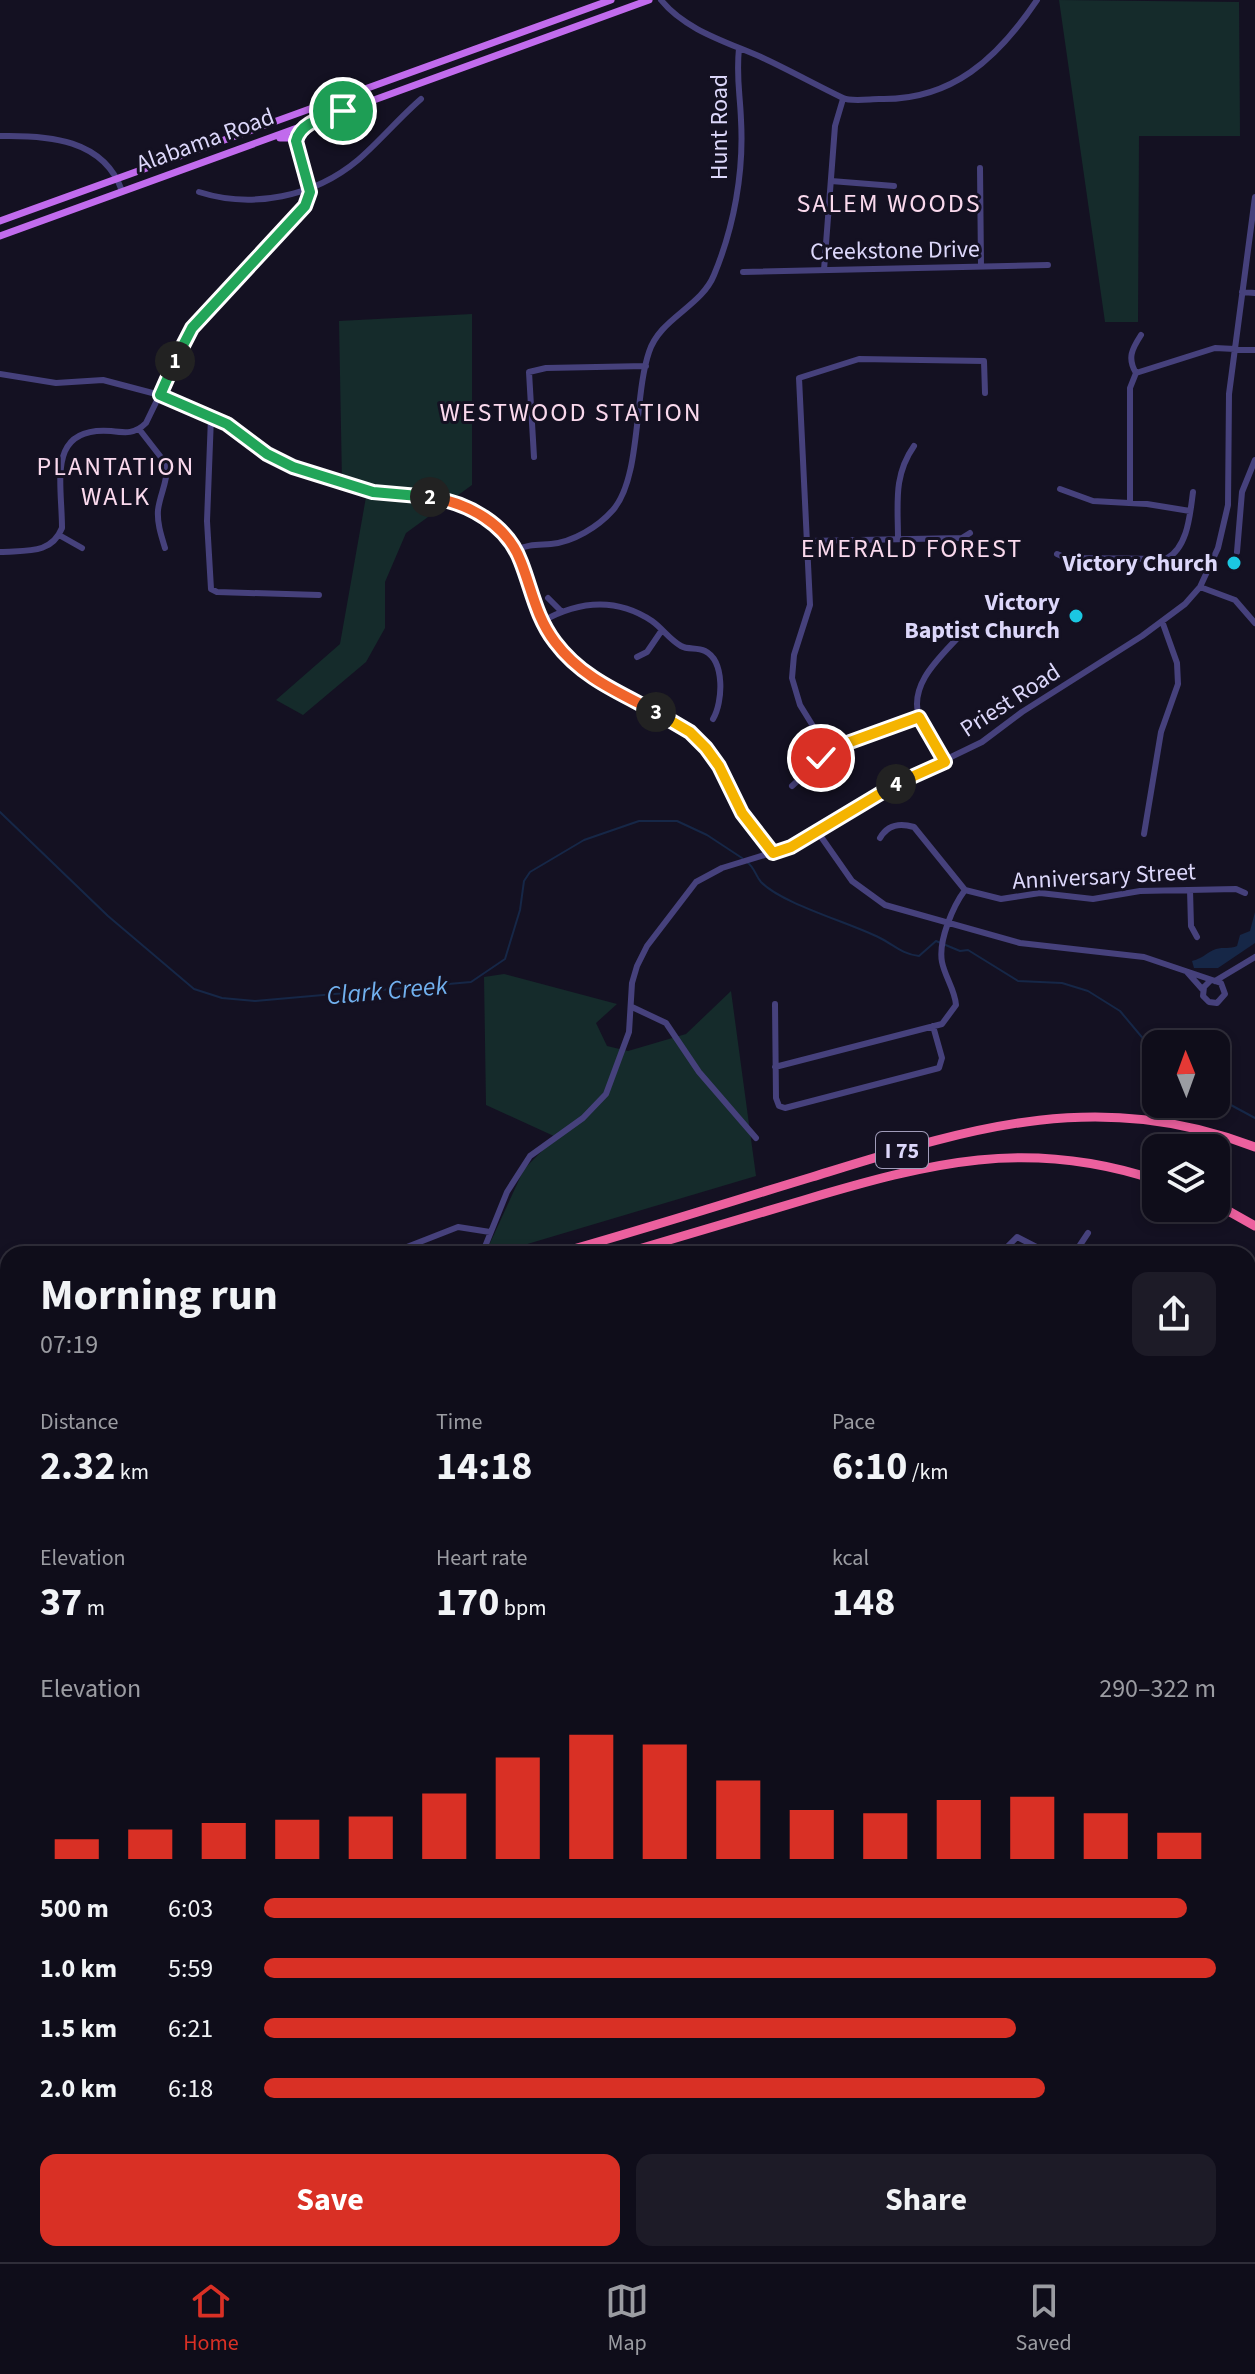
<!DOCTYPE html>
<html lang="en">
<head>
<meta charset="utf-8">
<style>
	:root { --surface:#0f0d1a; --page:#1d1b27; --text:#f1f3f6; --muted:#9b9ca2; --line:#2f2d39; --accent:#d93025 }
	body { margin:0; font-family:"Source Sans 3",sans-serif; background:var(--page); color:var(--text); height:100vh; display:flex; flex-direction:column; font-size:30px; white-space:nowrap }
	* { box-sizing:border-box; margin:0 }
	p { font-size:26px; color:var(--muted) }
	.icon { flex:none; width:44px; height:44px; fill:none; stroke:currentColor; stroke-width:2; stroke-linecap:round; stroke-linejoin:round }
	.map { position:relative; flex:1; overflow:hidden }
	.side { position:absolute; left:0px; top:1246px; width:1256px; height:1016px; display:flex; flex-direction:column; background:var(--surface); border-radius:24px 24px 0 0; box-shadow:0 4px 12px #0003,0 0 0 2px var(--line) }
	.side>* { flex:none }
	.needle { width:52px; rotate:359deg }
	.fabs { position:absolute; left:1142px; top:1030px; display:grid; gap:16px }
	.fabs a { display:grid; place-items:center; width:88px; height:88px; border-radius:16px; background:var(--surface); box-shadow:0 4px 12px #0003,0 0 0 2px var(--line); font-size:40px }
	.pin { position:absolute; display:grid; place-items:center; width:68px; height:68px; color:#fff; margin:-34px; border:4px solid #fff; border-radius:50%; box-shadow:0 2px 8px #0007 }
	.km { position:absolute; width:40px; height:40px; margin:-20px; border-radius:50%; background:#222; color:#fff; font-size:22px; line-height:40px; text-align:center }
	.round { display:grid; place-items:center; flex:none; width:84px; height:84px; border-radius:16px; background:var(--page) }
	.summary { display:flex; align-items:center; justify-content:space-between; height:136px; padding:0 40px }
	h1 { font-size:44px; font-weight:700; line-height:60px }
	.stats { display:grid; grid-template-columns:repeat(3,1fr); gap:12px; height:136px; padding:8px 40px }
	.stats div { display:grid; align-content:center }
	.stats b { font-size:40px; font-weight:700 }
	.stats small { font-size:22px; font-weight:400 }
	.stats p { font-size:22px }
	.chart { height:224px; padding:16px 40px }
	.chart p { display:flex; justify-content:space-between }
	.chart svg { width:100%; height:144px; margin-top:8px; stroke:var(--accent); stroke-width:6 }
	.primary-button { display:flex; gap:16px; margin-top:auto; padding:16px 40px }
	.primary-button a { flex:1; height:92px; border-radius:16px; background:var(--accent); color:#fff; font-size:32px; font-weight:700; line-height:92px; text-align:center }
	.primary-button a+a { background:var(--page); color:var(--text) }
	ul { padding:0 40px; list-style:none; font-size:26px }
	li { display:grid; grid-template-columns:128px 96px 1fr; align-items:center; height:60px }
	li i { height:20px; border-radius:10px; background:var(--accent) }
	.menu { display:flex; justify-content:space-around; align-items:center; height:112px; border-top:2px solid var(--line); background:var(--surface); font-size:22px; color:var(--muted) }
	.menu a { display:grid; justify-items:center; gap:4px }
	.menu .selected { color:var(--accent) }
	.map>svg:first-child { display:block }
</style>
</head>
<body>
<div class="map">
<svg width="1255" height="2262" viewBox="0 0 1255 2262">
	<rect width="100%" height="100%" fill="#141122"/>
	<path fill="#152b2b" d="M 1059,0 L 1239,2 L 1240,136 L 1139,136 L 1138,322 L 1105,322 Z
		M 472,314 L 472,485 L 406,533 L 385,582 L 385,628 L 366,662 L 303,715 L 276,700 L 340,644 L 366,497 L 342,482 L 339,321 Z
		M 504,974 L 617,1004 L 596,1023 L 607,1046 L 628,1051 L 686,1034 L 731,991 L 756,1176 L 494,1254 L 485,1254 L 524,1169 L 556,1137 L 486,1105 L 484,977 Z
		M 8,2205 L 8,2254 L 103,2254 L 69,2262 L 15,2262 L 0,2245 L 0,2209 Z"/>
	<path fill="#162747" d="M 1255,912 L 1255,943 L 1218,968 L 1194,968 L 1192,961 C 1204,958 1207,952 1216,949 C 1223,947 1230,949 1237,946 L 1240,935 L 1250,931 Z"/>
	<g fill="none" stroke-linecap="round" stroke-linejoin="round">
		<path stroke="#162747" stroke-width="2" d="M 0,812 L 108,916 L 194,989 L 222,998 L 255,1001 L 471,982 L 505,959 L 520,910 L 524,881 L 530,872 L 584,840 L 639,821 L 677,821 L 707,835 L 742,858
			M 747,862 C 755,868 755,875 761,882 C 782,904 851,923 880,938 C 894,945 902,954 919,956 L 936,941 L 960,951 L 968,950 L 1018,981 L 1062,983 L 1088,991 L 1120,1011 L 1156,1054
			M 1216,1097 L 1255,1118
			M 0,2212 L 8,2219
			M 1141,2254 L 1184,2258"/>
		<path stroke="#46417c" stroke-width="6" d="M 661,0 C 685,30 727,42 761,57 C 789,70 816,85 843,98 C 851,102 870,99 879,99 C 952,101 998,58 1037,0
			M 0,136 C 48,135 104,139 122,191
			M 980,168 L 981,266
			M 831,181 L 894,186
			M 199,192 C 252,209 314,197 358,160 C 380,141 399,118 421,99
			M 824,270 L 835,126 L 843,99
			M 743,272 L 1048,265
			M 1242,292 L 1255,293
			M 1136,373 C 1127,358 1132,349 1141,335
			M 0,374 L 56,383 L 103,380 L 160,395 L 227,424 L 267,454 L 293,467 L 373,492 L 447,500 L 467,507 L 496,526 L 516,550 C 529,544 537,545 551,544 C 573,542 598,527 613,510 C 641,478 634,396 649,352 C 660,318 701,307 714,275 C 734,227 744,172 741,120 C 740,92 736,78 739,48
			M 211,417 L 207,521 L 211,589 L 217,592 L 319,595
			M 139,429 L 167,465 C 168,481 160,494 158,510 C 157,523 161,535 165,548
			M 534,457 L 529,372 L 546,368 L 646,366
			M 1060,489 L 1093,501 L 1147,504 L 1190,511
			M 1130,503 L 1130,388 L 1136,373 L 1215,348 L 1255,350
			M 59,535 L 82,548
			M 898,539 C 898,504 893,476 914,446
			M 807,541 L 962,538 L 970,533
			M 516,550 C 533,587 537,624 565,655 C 600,693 651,701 690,732 C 716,753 723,782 740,809 C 750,824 767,836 773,853
			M 0,552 C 26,550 51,555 62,528 C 62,482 46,426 111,431 C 126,433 135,434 146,423 L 192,328 L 305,206 L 310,192 L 296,141
			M 1237,552 L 1242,492 L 1255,460
			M 1057,554 L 1066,558 L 1166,559 C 1188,548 1190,514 1193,492
			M 1200,587 L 1235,600 L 1255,623
			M 548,598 L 561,611
			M 541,622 C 578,601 616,597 652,621 C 662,628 670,640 681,646 C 688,650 697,647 705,651 C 725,661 723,702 713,719
			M 637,657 L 647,652 L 662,630
			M 829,752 L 800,705 L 792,678 L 794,655 L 810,605 L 799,378 L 859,359 L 984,361 L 985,393
			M 945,762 C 937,748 924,732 919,717 C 908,682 944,654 964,631
			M 792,786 L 829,752 L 919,717
			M 817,831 L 852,881 L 885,905 L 1020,943 L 1144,957 L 1221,983 L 1225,994 L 1217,1003 L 1209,1002 L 1203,996 L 1204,987 L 1210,981
			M 1144,834 L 1161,732 L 1178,684 L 1177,663 L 1162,621
			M 880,838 C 888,824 900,823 914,827 L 965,890
			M 1190,890 L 1191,926 L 1197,937
			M 1187,972 L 1203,990
			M 1215,981 L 1255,957
			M 775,1004 L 776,1098 L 779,1106 L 785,1108 L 939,1068 L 942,1058 L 933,1026
			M 632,1007 L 666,1023 L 699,1072 L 756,1138
			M 775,1067 L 942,1024 L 956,1005 C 955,990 945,977 942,962 C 938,941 953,906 965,890 L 1001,899 L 1040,893 L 1093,899 L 1140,891 L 1236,889 L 1245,893
			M 389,1254 L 458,1227 L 490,1232
			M 482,1254 L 507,1192 L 530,1156 L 583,1118 L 606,1094 L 629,1032 L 632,983 L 637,966 L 647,946 L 696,882 L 722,868 L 791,847 L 891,786 L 982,742 L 1022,712 L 1142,636 L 1185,604 L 1200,587 L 1218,548 L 1228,505 L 1229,394 L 1255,197
			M 914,1254 L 914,1253
			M 1000,1254 L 1017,1237 L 1050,1254
			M 1074,1254 L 1088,1233
			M 0,1284 L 8,1284
			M 1248,1392 L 1255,1401
			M 1248,1479 L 1255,1478
			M 1248,1564 L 1255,1540
			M 0,1670 L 8,1671
			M 1248,1763 L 1255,1764
			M 1248,1810 L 1255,1810
			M 0,1815 L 8,1852
			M 1248,1856 L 1255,1857
			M 0,1878 L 8,1879
			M 1248,1903 L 1255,1903
			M 1248,1951 L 1255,1951
			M 0,2061 L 8,2067
			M 1248,2076 L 1255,2066
			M 0,2087 L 8,2075
			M 1248,2234 L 1255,2228
			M 697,2254 L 709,2262
			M 1186,2258 L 1255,2259
			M 779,2259 L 849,2260 L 852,2256
			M 165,2262 L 184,2259 L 203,2262
			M 489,2262 L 490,2254
			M 610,2262 L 617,2254
			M 667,2262 L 667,2254"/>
		<path stroke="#c16bed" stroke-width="7" d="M 280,138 L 291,138 L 296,141 L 305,126
			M 0,221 L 611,0
			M 0,236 L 649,0
			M 0,1604 L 8,1605
			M 1248,2132 L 1255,2137"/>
		<path stroke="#ec609e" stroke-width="9" d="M 1216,1204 L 1255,1226
			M 556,1254 C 642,1230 726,1203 812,1177 C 968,1129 1094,1086 1255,1147
			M 622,1254 C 683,1236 743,1218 804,1200 C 929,1163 1027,1137 1156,1180
			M 0,1329 L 8,1330
			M 0,1339 L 8,1339
			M 0,1357 L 8,1358
			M 0,1366 L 8,1366"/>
	</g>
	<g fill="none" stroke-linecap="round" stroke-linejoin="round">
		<g stroke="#fff" stroke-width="16">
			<path id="split-1" d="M 175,361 L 192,328 L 305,206 L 310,192 L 296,141 C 301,121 325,118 343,111"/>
		</g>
		<g stroke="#fff" stroke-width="16">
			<path id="split-2" d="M 175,361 L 160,395 L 227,424 L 267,454 L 293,467 L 373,492 L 430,497"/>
		</g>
		<g stroke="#fff" stroke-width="16">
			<path id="split-3" d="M 430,497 C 468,503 507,524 521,562 C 532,590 536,617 555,642 C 581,677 618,692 656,712"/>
		</g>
		<g stroke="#fff" stroke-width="16">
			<path id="split-4" d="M 656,712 L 690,732 L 706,748 L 719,766 L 742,813 L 773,853 L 791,847 L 896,784"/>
		</g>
		<g stroke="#fff" stroke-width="16">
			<path id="split-5" d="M 821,758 L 850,742 L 919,717 L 945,762 L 896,784"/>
		</g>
		<use href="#split-1" stroke="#22a559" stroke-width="10"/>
		<use href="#split-2" stroke="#22a559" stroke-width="10"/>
		<use href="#split-3" stroke="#f0652b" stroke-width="10"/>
		<use href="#split-4" stroke="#f5b400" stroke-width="10"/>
		<use href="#split-5" stroke="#f5b400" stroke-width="10"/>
	</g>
	<g fill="#1bc7e2" stroke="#141122" stroke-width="3">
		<circle cx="1234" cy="563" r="8"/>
		<circle cx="1076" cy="616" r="8"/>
	</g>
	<g text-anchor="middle" stroke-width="6" stroke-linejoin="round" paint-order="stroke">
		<rect fill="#141122" stroke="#a09cb9" stroke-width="2" x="876" y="1132" width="52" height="36" rx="6"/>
		<g font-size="22" font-weight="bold" fill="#dcd7fa">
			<text x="902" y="1158">I 75</text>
		</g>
		<g font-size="24" fill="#dcd7fa" stroke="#141122">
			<text transform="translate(719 127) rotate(-90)" y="8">Hunt Road</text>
			<text transform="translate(205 140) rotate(-20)" y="8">Alabama Road</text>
			<text transform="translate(895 250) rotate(-1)" y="8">Creekstone Drive</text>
			<text transform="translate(1010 700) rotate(-33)" y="8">Priest Road</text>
			<text transform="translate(1104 876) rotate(-3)" y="8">Anniversary Street</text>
		</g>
		<g font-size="24" font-weight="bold" fill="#dcd7fa" stroke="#141122" text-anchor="end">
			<text x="1218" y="571">Victory Church</text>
			<text x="1060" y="610">Victory<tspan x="1060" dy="28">Baptist Church</tspan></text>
		</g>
		<g font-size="26" letter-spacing="2" fill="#fad9ed" stroke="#141122">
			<text x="889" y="212">SALEM WOODS</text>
			<text x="571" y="421">WESTWOOD STATION</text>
			<text x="116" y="475">PLANTATION<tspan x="116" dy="30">WALK</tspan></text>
			<text x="912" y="557">EMERALD FOREST</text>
		</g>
		<g font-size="26" font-style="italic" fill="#71b0ee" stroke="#141122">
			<text transform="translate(387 990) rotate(-5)" y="9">Clark Creek</text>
		</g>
	</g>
</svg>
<div class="fabs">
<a><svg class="needle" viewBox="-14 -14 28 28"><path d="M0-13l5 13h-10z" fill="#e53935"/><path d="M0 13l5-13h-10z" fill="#9b9ca2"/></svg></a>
<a><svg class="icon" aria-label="layers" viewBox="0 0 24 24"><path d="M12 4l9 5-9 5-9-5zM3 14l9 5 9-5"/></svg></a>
</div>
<div class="pin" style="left:343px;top:111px;background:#1e9e55"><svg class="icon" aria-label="arrive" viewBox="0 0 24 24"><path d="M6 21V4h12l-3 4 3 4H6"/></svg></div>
<div class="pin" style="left:821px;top:758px;background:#d93025"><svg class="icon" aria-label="check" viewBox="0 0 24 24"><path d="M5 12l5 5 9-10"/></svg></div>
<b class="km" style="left:175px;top:361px">1</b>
<b class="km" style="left:430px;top:497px">2</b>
<b class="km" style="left:656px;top:712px">3</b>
<b class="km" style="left:896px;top:784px">4</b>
<section class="side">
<div class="summary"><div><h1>Morning run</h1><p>07:19</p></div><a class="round"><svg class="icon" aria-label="share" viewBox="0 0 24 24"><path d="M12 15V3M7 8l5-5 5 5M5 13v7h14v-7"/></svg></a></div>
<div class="stats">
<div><p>Distance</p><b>2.32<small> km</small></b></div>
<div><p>Time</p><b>14:18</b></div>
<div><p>Pace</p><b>6:10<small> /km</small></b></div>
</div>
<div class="stats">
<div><p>Elevation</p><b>37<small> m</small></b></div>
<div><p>Heart rate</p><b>170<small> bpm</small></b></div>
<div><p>kcal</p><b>148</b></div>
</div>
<div class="chart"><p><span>Elevation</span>290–322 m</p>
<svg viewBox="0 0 160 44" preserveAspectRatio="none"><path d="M5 44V38M15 44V35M25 44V33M35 44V32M45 44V31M55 44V24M65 44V13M75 44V6M85 44V9M95 44V20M105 44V29M115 44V30M125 44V26M135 44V25M145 44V30M155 44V36"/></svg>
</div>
<ul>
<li><b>500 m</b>6:03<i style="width:97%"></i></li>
<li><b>1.0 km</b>5:59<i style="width:100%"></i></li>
<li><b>1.5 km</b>6:21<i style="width:79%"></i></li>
<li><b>2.0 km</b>6:18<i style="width:82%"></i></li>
</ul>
<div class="primary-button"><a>Save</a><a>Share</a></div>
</section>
</div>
<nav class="menu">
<a class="selected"><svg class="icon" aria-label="home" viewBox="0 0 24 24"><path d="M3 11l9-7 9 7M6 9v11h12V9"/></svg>Home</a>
<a><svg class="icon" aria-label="map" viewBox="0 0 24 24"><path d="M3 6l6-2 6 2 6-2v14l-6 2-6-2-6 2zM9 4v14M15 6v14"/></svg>Map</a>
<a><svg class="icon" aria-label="saved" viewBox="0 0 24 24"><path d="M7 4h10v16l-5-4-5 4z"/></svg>Saved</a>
</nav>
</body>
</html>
